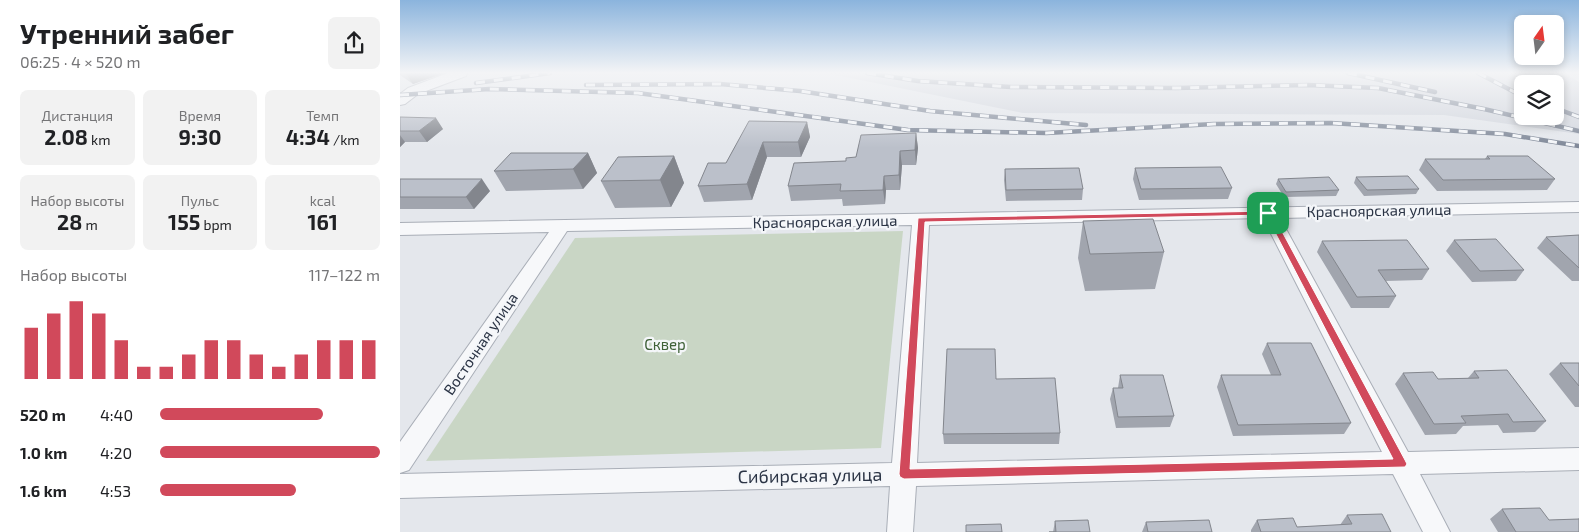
<!DOCTYPE html>
<html lang="ru">
<head>
<meta charset="utf-8">
<style>
	:root { --surface:#fff; --page:#f2f2f2; --text:#202124; --muted:#757577; --accent:#d1495b }
	body { margin:0; font-family:"Exo 2",sans-serif; background:var(--page); color:var(--text); height:100vh; display:flex; flex-direction:column; font-size:19px; white-space:nowrap }
	* { box-sizing:border-box; margin:0 }
	p { font-size:16px; color:var(--muted) }
	.icon { flex:none; width:28px; height:28px; fill:none; stroke:currentColor; stroke-width:2; stroke-linecap:round; stroke-linejoin:round }
	.map { position:relative; flex:1; overflow:hidden }
	.sheet { display:flex; flex-direction:column; background:var(--surface); width:400px }
	.sheet>* { flex:none }
	.needle { width:32px; rotate:14deg }
	.buttons { position:absolute; left:1114px; top:15px; display:grid; gap:10px }
	.buttons a { display:grid; place-items:center; width:50px; height:50px; border-radius:8px; background:var(--surface); box-shadow:0 2px 8px #0003; font-size:25px }
	.pin { position:absolute; display:grid; place-items:center; width:42px; height:42px; color:#fff; margin:-21px; border-radius:10px; box-shadow:0 2px 8px #0006 }
	.round { display:grid; place-items:center; flex:none; width:52px; height:52px; border-radius:8px; background:var(--page) }
	.summary { display:flex; align-items:center; justify-content:space-between; height:85px; padding:0 20px }
	h1 { font-size:28px; font-weight:700; line-height:38px }
	.figures { display:grid; grid-template-columns:repeat(3,1fr); gap:8px; height:85px; padding:5px 20px }
	.figures div { display:grid; align-content:center; border-radius:8px; background:var(--page); text-align:center }
	.figures b { font-size:21px; font-weight:700 }
	.figures small { font-size:14px; font-weight:400 }
	.figures p { font-size:14px }
	.chart { height:140px; padding:10px 20px }
	.chart p { display:flex; justify-content:space-between }
	.chart svg { width:100%; height:90px; margin-top:5px; stroke:var(--accent); stroke-width:6 }
	ul { padding:0 20px; list-style:none; font-size:16px }
	li { display:grid; grid-template-columns:80px 60px 1fr; align-items:center; height:38px }
	li i { height:12px; border-radius:6px; background:var(--accent) }
	main { display:flex; flex:1; min-height:0 }
	.map>svg:first-child { display:block }
</style>
</head>
<body>
<main>
<section class="sheet">
<div class="summary"><div><h1>Утренний забег</h1><p>06:25 · 4 × 520 m</p></div><a class="round"><svg class="icon" aria-label="share" viewBox="0 0 24 24"><path d="M12 15V3M7 8l5-5 5 5M5 13v7h14v-7"/></svg></a></div>
<div class="figures">
<div><p>Дистанция</p><b>2.08<small> km</small></b></div>
<div><p>Время</p><b>9:30</b></div>
<div><p>Темп</p><b>4:34<small> /km</small></b></div>
</div>
<div class="figures">
<div><p>Набор высоты</p><b>28<small> m</small></b></div>
<div><p>Пульс</p><b>155<small> bpm</small></b></div>
<div><p>kcal</p><b>161</b></div>
</div>
<div class="chart"><p><span>Набор высоты</span>117–122 m</p>
<svg viewBox="0 0 160 44" preserveAspectRatio="none"><path d="M5 44V19M15 44V12M25 44V6M35 44V12M45 44V25M55 44V38M65 44V38M75 44V32M85 44V25M95 44V25M105 44V32M115 44V38M125 44V32M135 44V25M145 44V25M155 44V25"/></svg>
</div>
<ul>
<li><b>520 m</b>4:40<i style="width:74%"></i></li>
<li><b>1.0 km</b>4:20<i style="width:100%"></i></li>
<li><b>1.6 km</b>4:53<i style="width:62%"></i></li>
</ul>
</section>
<div class="map">
<svg width="1179" height="532" viewBox="0 0 1179 532">
	<rect width="100%" height="100%" fill="#e4e7ec"/>
	<path fill="#d2d6de" fill-rule="evenodd" d="M 426,73 L 1165,73 L 1179,82 L 1179,134 L 1044,115 L 623,113 ZM 1122,84 L 1155,84 L 1155,116 L 1122,116 Z"/>
	<path fill="#c9d6c5" d="M 503,231 L 481,448 L 26,461 L 175,238 Z"/>
	<g fill="none" stroke-linecap="round" stroke-linejoin="round">
		<g stroke="#a9aeb7" stroke-width="2">
			<path id="minor" d="M 48,73 L 67,73 L 66,76 L 18,94 L 5,104 L 0,105 L 0,94 L 8,88 Z
				M 1179,202 L 1179,212 L 880,218 L 1008,452 L 1179,448 L 1179,470 L 1020,474 L 1050,532 L 1023,532 L 993,474 L 516,486 L 513,532 L 487,532 L 490,486 L 0,498 L 0,474 L 492,463 L 512,225 L 167,231 L 9,470 L 0,473 L 0,442 L 149,232 L 0,235 L 0,223 ZM 863,218 L 982,452 L 517,463 L 529,225 Z"/>
		</g>
		<use href="#minor" fill="#f7f8fa" fill-rule="evenodd"/>
		<g stroke="#7d8696" stroke-width="4.5">
			<path id="rail" d="M 467,73 L 518,81 L 611,87 L 776,88 L 908,85 L 978,88 L 1084,109 L 1179,131
				M 948,73 L 1035,92
				M 1078,73 L 1122,96
				M 76,83 L 150,73
				M 186,85 L 320,84 L 400,91 L 530,111 L 686,125
				M 0,95 L 89,89 L 238,93 L 508,130 L 646,133 L 814,124 L 931,123 L 1105,134 L 1179,146
				M 1155,108 L 1179,117"/>
		</g>
		<use href="#rail" stroke="#f4f6f9" stroke-width="3" stroke-dasharray="9" stroke-linecap="butt"/>
	</g>
	<path fill="#a1a5ae" d="M 0,73 L 45,73 L 13,84 L 0,75 Z
		M 0,117 L 43,129 L 27,142 L 5,142 L 0,147 Z
		M 349,121 L 407,122 L 410,137 L 401,157 L 367,157 L 352,200 L 304,202 L 298,186 L 326,163 Z
		M 516,133 L 518,148 L 516,165 L 502,165 L 500,190 L 486,190 L 485,204 L 443,206 L 442,199 L 391,201 L 388,186 L 446,161 Z
		M 188,153 L 197,173 L 183,189 L 106,191 L 94,171 Z
		M 274,156 L 284,183 L 271,207 L 215,208 L 201,181 Z
		M 1087,156 L 1155,179 L 1147,190 L 1037,191 L 1019,170 L 1025,159 L 1085,159 Z
		M 735,168 L 832,188 L 828,199 L 739,200 L 733,179 Z
		M 605,169 L 683,189 L 682,200 L 606,201 L 604,180 Z
		M 956,177 L 1019,189 L 1016,194 L 964,196 L 954,183 Z
		M 0,179 L 90,191 L 74,209 L 0,209 Z
		M 878,179 L 939,190 L 936,196 L 884,197 L 876,184 Z
		M 683,221 L 764,252 L 755,289 L 685,291 L 678,258 Z
		M 1179,235 L 1179,281 L 1172,281 L 1137,248 L 1146,237 Z
		M 1054,240 L 1124,270 L 1116,281 L 1072,282 L 1046,251 Z
		M 922,241 L 1029,269 L 1022,280 L 986,281 L 996,296 L 989,308 L 951,308 L 917,252 Z
		M 867,343 L 951,423 L 944,434 L 833,436 L 817,387 L 821,375 L 871,375 L 862,354 Z
		M 1160,363 L 1179,363 L 1179,407 L 1175,407 L 1149,374 Z
		M 1074,371 L 1146,421 L 1135,432 L 1103,433 L 1098,425 L 1063,426 L 1056,434 L 1025,435 L 995,384 L 1003,373 L 1038,379 L 1068,378 Z
		M 720,375 L 774,416 L 770,427 L 716,428 L 710,399 L 713,388 L 718,388 Z
		M 596,379 L 660,433 L 659,444 L 544,444 L 543,434 Z
		M 1102,509 L 1149,520 L 1178,519 L 1179,518 L 1179,532 L 1098,532 L 1090,519 Z
		M 947,515 L 991,532 L 851,532 L 851,530 L 857,520 L 897,527 L 940,525 Z
		M 655,521 L 690,532 L 653,532 Z
		M 746,522 L 812,532 L 742,532 Z"/>
	<path fill="#83868d" d="M 9,73 L 45,73 L 13,84 L 6,74 Z
		M 36,118 L 43,129 L 27,142 L 19,131 Z
		M 407,122 L 410,137 L 401,157 L 398,142 Z
		M 516,133 L 518,148 L 516,165 L 515,150 Z
		M 0,135 L 5,142 L 0,147 Z
		M 363,142 L 367,157 L 352,200 L 347,184 Z
		M 500,151 L 502,165 L 500,190 L 499,175 Z
		M 188,153 L 197,173 L 183,189 L 173,169 Z
		M 274,156 L 284,183 L 271,207 L 260,180 Z
		M 484,176 L 486,190 L 485,204 L 483,190 Z
		M 82,179 L 90,191 L 74,209 L 66,197 Z"/>
	<path fill="#bbc0ca" stroke="#83868d" d="M 0,117 L 36,118 L 19,131 L 0,131 Z
		M 349,121 L 407,122 L 398,142 L 363,142 L 347,184 L 298,186 L 308,163 L 326,163 Z
		M 516,133 L 515,150 L 500,151 L 499,175 L 484,176 L 483,190 L 440,191 L 441,184 L 388,186 L 394,163 L 446,161 L 446,158 L 456,157 L 461,135 Z
		M 111,153 L 188,153 L 173,169 L 94,171 Z
		M 274,156 L 260,180 L 201,181 L 218,157 Z
		M 1087,156 L 1128,156 L 1155,179 L 1043,180 L 1025,159 L 1090,159 Z
		M 821,167 L 832,188 L 741,189 L 735,168 Z
		M 679,168 L 683,189 L 606,190 L 605,169 Z
		M 1008,176 L 1019,189 L 967,190 L 956,177 Z
		M 929,177 L 939,190 L 886,192 L 878,179 Z
		M 0,179 L 82,179 L 66,197 L 0,197 Z
		M 753,219 L 764,252 L 690,254 L 683,221 Z
		M 1179,235 L 1179,268 L 1146,237 Z
		M 1096,239 L 1124,270 L 1080,271 L 1054,240 Z
		M 1007,240 L 1029,269 L 978,270 L 996,296 L 957,297 L 922,241 Z
		M 867,343 L 911,343 L 951,423 L 838,425 L 821,375 L 881,375 Z
		M 547,349 L 595,349 L 596,379 L 655,378 L 660,433 L 543,434 Z
		M 1160,363 L 1179,363 L 1179,386 Z
		M 1107,370 L 1146,421 L 1113,422 L 1108,414 L 1061,416 L 1066,423 L 1034,424 L 1003,373 L 1033,372 L 1038,379 L 1079,378 L 1074,371 Z
		M 720,375 L 763,375 L 774,416 L 718,417 L 713,388 L 723,388 Z
		M 1140,508 L 1149,520 L 1179,519 L 1179,532 L 1116,532 L 1102,509 Z
		M 982,514 L 991,532 L 861,532 L 857,520 L 893,518 L 897,527 L 952,524 L 947,515 Z
		M 688,520 L 690,532 L 649,532 L 656,532 L 655,521 Z
		M 809,520 L 812,532 L 748,532 L 746,522 Z
		M 601,524 L 602,532 L 566,532 L 566,525 Z"/>
	<linearGradient id="sky" x2="0" y2="1"><stop stop-color="#8bb4dd"/><stop offset="0.49" stop-color="#f3f4f6"/><stop offset="1" stop-color="#f3f4f6" stop-opacity="0"/></linearGradient>
	<rect width="1179" height="148" fill="url(#sky)"/>
	<path fill="#d1495b" stroke="#fff" fill-rule="evenodd" d="M 871,211 L 1005,460 L 1007,464 L 1005,467 L 504,479 L 500,477 L 499,474 L 518,218 ZM 866,215 L 993,459 L 510,469 L 525,222 Z"/>
	<g text-anchor="middle" stroke-width="4.5" stroke-linejoin="round" paint-order="stroke">
		<g font-size="15" fill="#2b3445" stroke="#f4f6f9">
			<text transform="translate(979 211) rotate(-1)" y="5">Красноярская улица</text>
			<text transform="translate(425 222) rotate(-1)" y="5">Красноярская улица</text>
			<text transform="translate(81 344) rotate(-56)" y="5">Восточная улица</text>
		</g>
		<g font-size="15" fill="#3f6138" stroke="#f4f6f9">
			<text x="265" y="350">Сквер</text>
		</g>
		<g font-size="18" fill="#2b3445" stroke="#f4f6f9">
			<text transform="translate(410 476) rotate(-1)" y="6">Сибирская улица</text>
		</g>
	</g>
</svg>
<div class="buttons">
<a><svg class="needle" viewBox="-14 -14 28 28"><path d="M0-13l5 13h-10z" fill="#e53935"/><path d="M0 13l5-13h-10z" fill="#757577"/></svg></a>
<a><svg class="icon" aria-label="layers" viewBox="0 0 24 24"><path d="M12 4l9 5-9 5-9-5zM3 14l9 5 9-5"/></svg></a>
</div>
<div class="pin" style="left:868px;top:213px;background:#1e9e55"><svg class="icon" aria-label="arrive" viewBox="0 0 24 24"><path d="M6 21V4h12l-3 4 3 4H6"/></svg></div>
</div>
</main>
</body>
</html>
